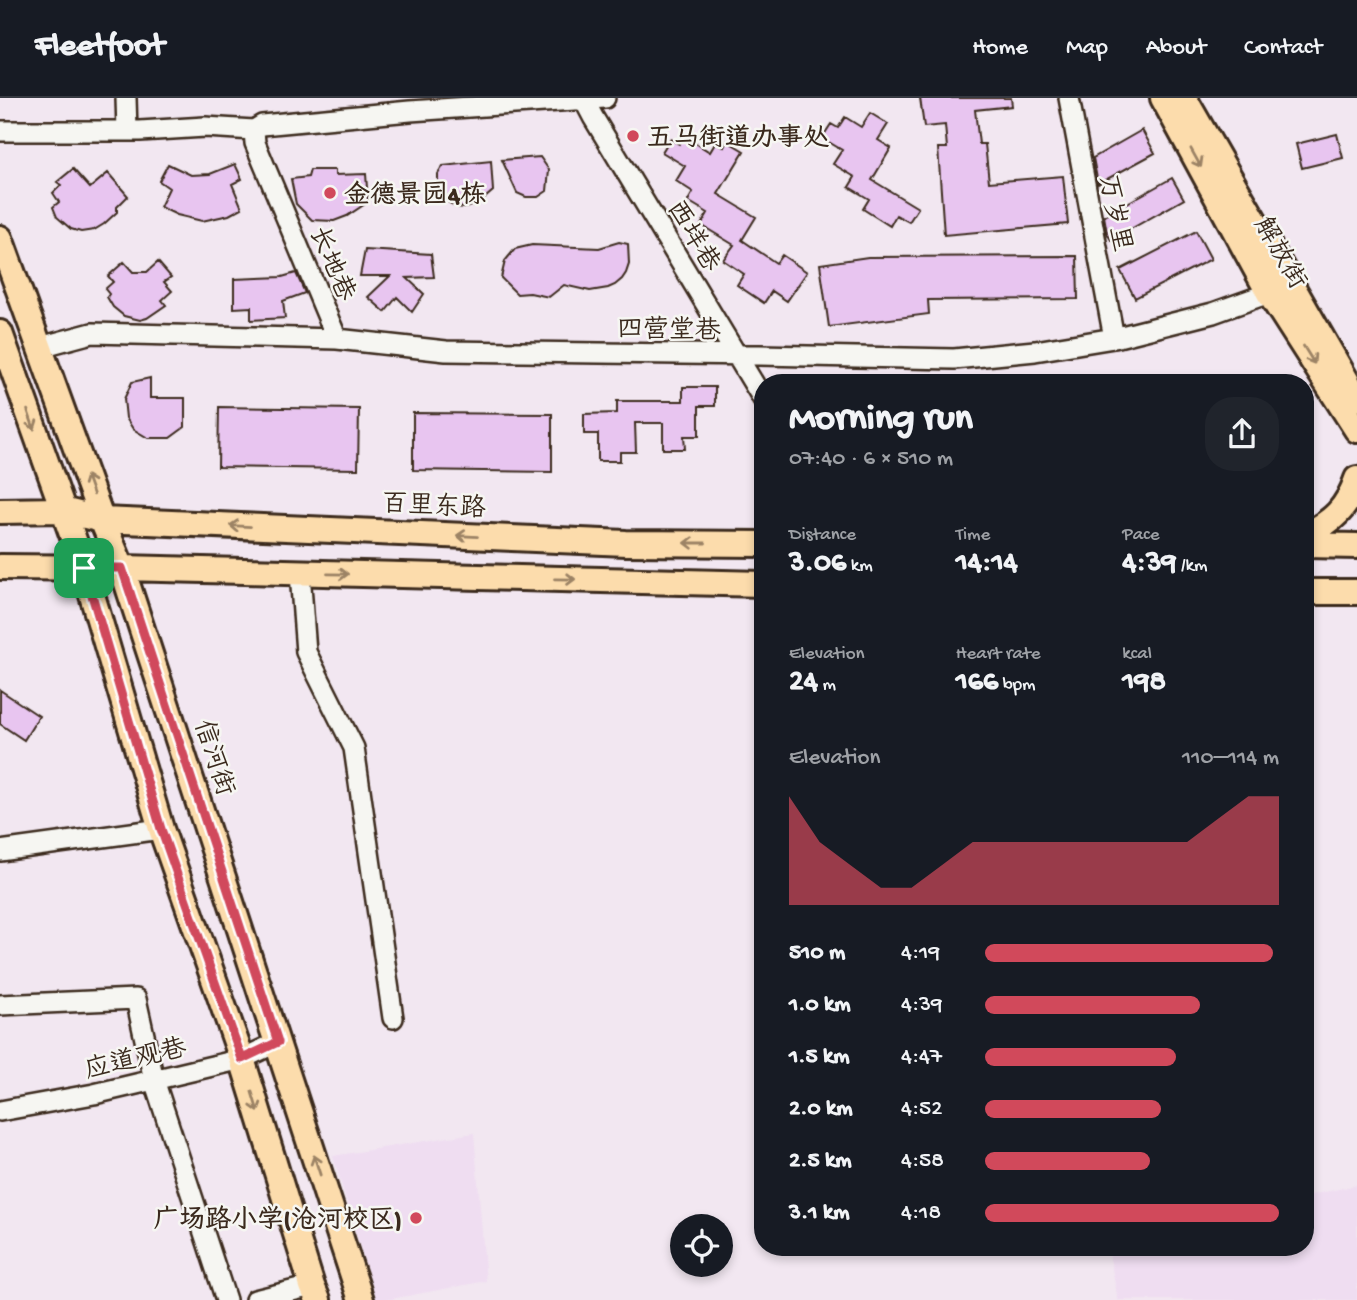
<!DOCTYPE html>
<html lang="en">
<head>
<meta charset="utf-8">
<style>
	:root { --surface:#171b24; --page:#20242c; --text:#f1f3f6; --muted:#9ea1a6; --line:#363941; --accent:#d1495b }
	body { margin:0; font-family:"Gochi Hand","LXGW WenKai TC",sans-serif; background:var(--page); color:var(--text); height:100vh; display:flex; flex-direction:column; font-size:26px; white-space:nowrap }
	* { box-sizing:border-box; margin:0 }
	p { font-size:23px; color:var(--muted) }
	.icon { flex:none; width:38px; height:38px; fill:none; stroke:currentColor; stroke-width:2; stroke-linecap:round; stroke-linejoin:round }
	.map { position:relative; flex:1; overflow:hidden }
	.sheet { position:absolute; left:754px; top:276px; width:560px; height:882px; display:flex; flex-direction:column; background:var(--surface); border-radius:28px; box-shadow:0 4px 10px #0003 }
	.sheet>* { flex:none }
	.tools { position:absolute; left:670px; top:1116px; display:grid; gap:14px }
	.tools a { display:grid; place-items:center; width:63px; height:63px; border-radius:50%; background:var(--surface); box-shadow:0 4px 10px #0003; font-size:35px }
	.pin { position:absolute; display:grid; place-items:center; width:60px; height:60px; color:#fff; margin:-30px; border-radius:14px; box-shadow:0 4px 10px #0006 }
	.round { display:grid; place-items:center; flex:none; width:74px; height:74px; border-radius:28px; background:var(--page) }
	.headline { display:flex; align-items:center; justify-content:space-between; height:119px; padding:0 35px }
	h1 { font-size:38px; font-weight:800; line-height:52px }
	.metrics { display:grid; grid-template-columns:repeat(3,1fr); gap:10px; height:119px; padding:7px 35px }
	.metrics div { display:grid; align-content:center }
	.metrics b { font-size:30px; font-weight:800 }
	.metrics small { font-size:19px; font-weight:400 }
	.metrics p { font-size:19px }
	.chart { height:196px; padding:14px 35px }
	.chart p { display:flex; justify-content:space-between }
	.chart svg { width:100%; height:126px; margin-top:7px; fill:var(--accent); opacity:.7 }
	ul { padding:0 35px; list-style:none; font-size:23px }
	li { display:grid; grid-template-columns:112px 84px 1fr; align-items:center; height:52px }
	li i { height:18px; border-radius:9px; background:var(--accent) }
	header { display:flex; align-items:center; gap:42px; box-sizing:border-box; height:98px; padding:0 35px; background:var(--surface); border-bottom:2px solid var(--line) }
	header strong { font-size:33px }
	nav { display:flex; gap:38px; margin-inline-start:auto; font-size:24px }
	.map>svg:first-child { display:block }
</style>
</head>
<body>
<header>
<strong>Fleetfoot</strong>
<nav><a>Home</a><a>Map</a><a>About</a><a>Contact</a></nav>
</header>
<div class="map">
<svg width="1357" height="1202" viewBox="0 0 1357 1202">
	<rect width="100%" height="100%" fill="#f2e7f1"/>
	<filter id="ink" filterUnits="userSpaceOnUse"><feTurbulence type="fractalNoise" baseFrequency=".0143" numOctaves="2"/><feDisplacementMap in="SourceGraphic" scale="14" xChannelSelector="R" yChannelSelector="G"/><feConvolveMatrix kernelMatrix="1 2 1 2 8 2 1 2 1" color-interpolation-filters="sRGB"/></filter>
	<g filter="url(#ink)">
		<path fill="#efddf1" d="M 474,1035 L 486,1183 L 386,1202 L 376,1202 L 333,1058 Z
			M 1357,1087 L 1357,1202 L 1118,1202 L 1108,1150 L 1306,1150 L 1306,1098 Z"/>
		<path fill="#e8c5f0" stroke="#3b2a1e" stroke-width="2" d="M 920,0 L 1011,0 L 1012,8 L 975,12 L 979,46 L 985,46 L 989,84 L 1063,78 L 1068,126 L 944,137 L 938,50 L 947,50 L 945,27 L 924,29 Z
			M 870,15 L 888,26 L 878,42 L 891,50 L 872,82 L 918,110 L 909,124 L 896,117 L 890,128 L 863,111 L 869,101 L 849,89 L 855,79 L 833,66 L 842,52 L 822,40 L 831,26 L 838,30 L 845,19 L 861,29 Z
			M 1142,32 L 1155,55 L 1098,86 L 1093,60 Z
			M 1337,36 L 1343,60 L 1302,70 L 1296,46 Z
			M 684,38 L 710,54 L 716,44 L 724,49 L 727,43 L 744,53 L 718,96 L 756,119 L 742,142 L 776,165 L 782,157 L 807,174 L 787,203 L 772,193 L 764,205 L 737,187 L 744,176 L 723,162 L 734,147 L 701,127 L 708,115 L 688,103 L 693,94 L 676,83 L 685,68 L 662,54 L 670,41 L 679,46 Z
			M 540,59 L 549,72 L 547,93 L 538,99 L 526,99 L 517,95 L 502,62 Z
			M 491,63 L 493,93 L 478,106 L 465,110 L 456,109 L 442,100 L 438,87 L 438,76 L 443,68 Z
			M 168,66 L 191,77 L 210,76 L 235,66 L 242,81 L 232,86 L 242,110 L 229,117 L 202,123 L 177,117 L 160,109 L 169,90 L 159,83 Z
			M 73,71 L 90,90 L 108,75 L 128,98 L 117,109 L 117,114 L 104,126 L 94,132 L 81,134 L 71,131 L 57,119 L 53,109 L 59,104 L 53,95 L 61,87 L 57,84 Z
			M 310,72 L 335,72 L 335,77 L 366,76 L 368,104 L 347,118 L 334,123 L 312,122 L 296,106 L 291,81 L 308,79 Z
			M 1172,80 L 1184,101 L 1111,142 L 1107,135 L 1104,118 Z
			M 1196,133 L 1211,161 L 1135,200 L 1120,172 Z
			M 619,144 L 628,146 L 629,166 L 626,175 L 622,181 L 615,187 L 608,190 L 590,193 L 564,187 L 549,199 L 530,195 L 517,196 L 501,180 L 505,163 L 515,151 L 532,147 L 599,150 Z
			M 365,152 L 431,156 L 434,179 L 407,180 L 424,196 L 412,214 L 397,199 L 385,214 L 368,199 L 390,178 L 360,178 Z
			M 1077,158 L 1078,201 L 928,202 L 929,216 L 829,229 L 820,166 L 868,159 Z
			M 124,164 L 133,174 L 147,174 L 158,164 L 171,179 L 164,184 L 172,193 L 162,202 L 166,207 L 147,220 L 140,222 L 124,218 L 113,209 L 107,199 L 109,196 L 105,191 L 113,184 L 108,178 Z
			M 296,175 L 305,195 L 283,203 L 285,220 L 251,222 L 251,209 L 234,210 L 234,181 L 282,179 Z
			M 150,280 L 150,300 L 185,300 L 185,329 L 170,340 L 148,340 L 133,331 L 126,320 L 124,301 L 132,284 Z
			M 683,289 L 715,289 L 715,308 L 699,308 L 699,338 L 684,338 L 685,351 L 663,351 L 663,325 L 635,325 L 636,354 L 620,354 L 620,363 L 598,363 L 598,336 L 584,336 L 584,316 L 617,315 L 617,303 L 683,303 Z
			M 219,309 L 359,311 L 358,371 L 218,369 Z
			M 413,315 L 552,316 L 552,374 L 413,372 Z
			M 0,592 L 39,618 L 24,642 L 0,626 Z"/>
		<g fill="none" stroke-linecap="round" stroke-linejoin="round">
			<g stroke="#3b2a1e" stroke-width="24">
				<path id="minor" d="M 126,0 L 127,33
					M 583,0 L 593,19 L 763,301
					M 1069,0 L 1114,240
					M 254,32 L 255,45 L 337,241
					M 0,33 L 140,33 L 205,29 L 254,32 L 262,27 L 410,13 L 605,0
					M 40,249 L 92,235 L 337,241 L 446,253 L 759,257 L 954,261 L 1035,253 L 1114,240 L 1213,215 L 1269,195 L 1279,188
					M 300,475 L 306,554 L 354,650 L 393,920
					M 0,753 L 161,731
					M 0,907 L 136,901 L 154,982 L 226,1202
					M 0,1013 L 94,996 L 242,961 L 278,944
					M 255,1202 L 312,1188"/>
			</g>
			<g stroke="#3b2a1e" stroke-width="30">
				<path id="major" d="M 1163,0 L 1269,195 L 1357,332
					M 1184,0 L 1357,301
					M 0,140 L 102,422 L 122,470 L 361,1202
					M 0,235 L 84,470 L 161,731 L 242,961 L 312,1188 L 318,1202
					M 0,413 L 62,412 L 102,422 L 626,445 L 763,446
					M 1306,437 C 1333,423 1347,411 1357,381
					M 1306,447 L 1357,448
					M 0,469 L 122,470 L 763,486
					M 1306,494 L 1357,494"/>
			</g>
			<use href="#minor" stroke="#f6f6f2" stroke-width="19"/>
			<use href="#major" stroke="#fcdcac" stroke-width="24"/>
		</g>
		<defs><path id="oneway-shaft" d="M-6 0H5M1.5-3L5.5 0L1.5 3" fill="none" stroke-width="1.6" stroke-linecap="round" stroke-linejoin="round" transform="scale(1.75)"/></defs>
		<g stroke="#9c8365">
			<use href="#oneway-shaft" transform="translate(1196 60) rotate(61)"/>
			<use href="#oneway-shaft" transform="translate(1309 257) rotate(58)"/>
			<use href="#oneway-shaft" transform="translate(31 322) rotate(71)"/>
			<use href="#oneway-shaft" transform="translate(90 387) rotate(-110)"/>
			<use href="#oneway-shaft" transform="translate(240 428) rotate(-177)"/>
			<use href="#oneway-shaft" transform="translate(467 438) rotate(-177)"/>
			<use href="#oneway-shaft" transform="translate(695 445) rotate(-180)"/>
			<use href="#oneway-shaft" transform="translate(338 476) rotate(1)"/>
			<use href="#oneway-shaft" transform="translate(565 481) rotate(1)"/>
			<use href="#oneway-shaft" transform="translate(255 1004) rotate(73)"/>
			<use href="#oneway-shaft" transform="translate(317 1067) rotate(-108)"/>
		</g>
	</g>
	<g fill="none" stroke-linecap="round" stroke-linejoin="round" filter="url(#ink)">
		<g stroke="#fff" stroke-width="14">
			<path id="route" d="M 84,470 L 122,470 L 278,944 L 242,961 L 161,731 Z"/>
		</g>
		<use href="#route" stroke="#d1495b" stroke-width="9"/>
	</g>
	<g fill="#d1495b" stroke="#f6f6f2" stroke-width="2.5">
		<circle cx="633" cy="38" r="7"/>
		<circle cx="330" cy="95" r="7"/>
		<circle cx="416" cy="1120" r="7"/>
	</g>
	<g text-anchor="middle" stroke-width="5" stroke-linejoin="round" paint-order="stroke">
		<g font-size="26" font-weight="bold" fill="#3b2a1e" stroke="#f6f6f2" text-anchor="start">
			<text x="647" y="47">五马街道办事处</text>
			<text x="344" y="104">金德景园4栋</text>
			<text x="402" y="1129" text-anchor="end">广场路小学(沧河校区)</text>
		</g>
		<g font-size="26" fill="#3b2a1e" stroke="#f6f6f2">
			<text transform="translate(1117 115) rotate(79)" y="9">万岁里</text>
			<text transform="translate(695 137) rotate(59)" y="9">西垟巷</text>
			<text transform="translate(1282 154) rotate(60)" y="9">解放街</text>
			<text transform="translate(334 165) rotate(67)" y="9">长地巷</text>
			<text transform="translate(669 230) rotate(1)" y="9">四营堂巷</text>
			<text transform="translate(434 406) rotate(3)" y="9">百里东路</text>
			<text transform="translate(216 659) rotate(72)" y="9">信河街</text>
			<text transform="translate(135 959) rotate(-13)" y="9">应道观巷</text>
		</g>
	</g>
</svg>
<div class="tools">
<a><svg class="icon" aria-label="locate" viewBox="0 0 24 24"><circle cx="12" cy="12" r="6"/><path d="M12 2v4M12 18v4M2 12h4M18 12h4"/></svg></a>
</div>
<div class="pin" style="left:84px;top:470px;background:#1e9e55"><svg class="icon" aria-label="arrive" viewBox="0 0 24 24"><path d="M6 21V4h12l-3 4 3 4H6"/></svg></div>
<section class="sheet">
<div class="headline"><div><h1>Morning run</h1><p>07:40 · 6 × 510 m</p></div><a class="round"><svg class="icon" aria-label="share" viewBox="0 0 24 24"><path d="M12 15V3M7 8l5-5 5 5M5 13v7h14v-7"/></svg></a></div>
<div class="metrics">
<div><p>Distance</p><b>3.06<small> km</small></b></div>
<div><p>Time</p><b>14:14</b></div>
<div><p>Pace</p><b>4:39<small> /km</small></b></div>
</div>
<div class="metrics">
<div><p>Elevation</p><b>24<small> m</small></b></div>
<div><p>Heart rate</p><b>166<small> bpm</small></b></div>
<div><p>kcal</p><b>198</b></div>
</div>
<div class="chart"><p><span>Elevation</span>110–114 m</p>
<svg viewBox="0 0 160 44" preserveAspectRatio="none"><path d="M0 44V6L10 22L20 30L30 38L40 38L50 30L60 22L70 22L80 22L90 22L100 22L110 22L120 22L130 22L140 14L150 6L160 6V44z"/></svg>
</div>
<ul>
<li><b>510 m</b>4:19<i style="width:98%"></i></li>
<li><b>1.0 km</b>4:39<i style="width:73%"></i></li>
<li><b>1.5 km</b>4:47<i style="width:65%"></i></li>
<li><b>2.0 km</b>4:52<i style="width:60%"></i></li>
<li><b>2.5 km</b>4:58<i style="width:56%"></i></li>
<li><b>3.1 km</b>4:18<i style="width:100%"></i></li>
</ul>
</section>
</div>
</body>
</html>
